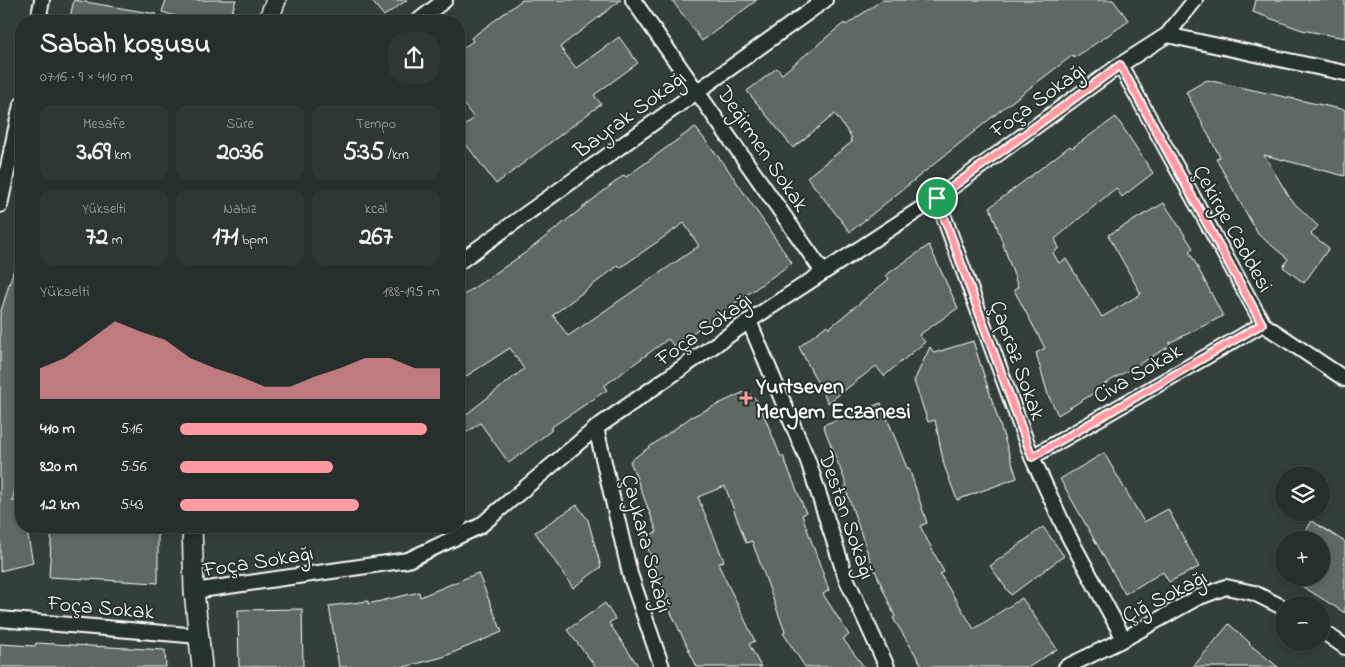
<!DOCTYPE html>
<html lang="tr">
<head>
<meta charset="utf-8">
<style>
	:root { --surface:#262f2c; --page:#2e3734; --text:#f1f3f6; --muted:#a4a9a9; --line:#424a48; --accent:#ff9aa2 }
	body { margin:0; font-family:"Indie Flower",sans-serif; background:var(--page); color:var(--text); height:100vh; display:flex; flex-direction:column; font-size:19px; white-space:nowrap }
	* { box-sizing:border-box; margin:0 }
	p { font-size:16px; color:var(--muted) }
	.icon { flex:none; width:28px; height:28px; fill:none; stroke:currentColor; stroke-width:2; stroke-linecap:round; stroke-linejoin:round }
	.map { position:relative; flex:1; overflow:hidden }
	.sheet { position:absolute; left:15px; top:15px; width:450px; height:518px; display:flex; flex-direction:column; background:var(--surface); border-radius:20px; box-shadow:0 2px 8px #0003,0 0 0 1px var(--line) }
	.sheet>* { flex:none }
	.buttons { position:absolute; left:1275px; top:466px; display:grid; gap:10px }
	.buttons a { display:grid; place-items:center; width:55px; height:55px; border-radius:50%; background:var(--surface); box-shadow:0 2px 8px #0003,0 0 0 1px var(--line); font-size:25px }
	.pin { position:absolute; display:grid; place-items:center; width:42px; height:42px; color:#fff; margin:-21px; border:2px solid #fff; border-radius:50%; box-shadow:0 1px 5px #0007 }
	.round { display:grid; place-items:center; flex:none; width:52px; height:52px; border-radius:20px; background:var(--page) }
	.headline { display:flex; align-items:center; justify-content:space-between; height:85px; padding:0 25px }
	h1 { font-size:28px; font-weight:700; line-height:38px }
	.figures { display:grid; grid-template-columns:repeat(3,1fr); gap:8px; height:85px; padding:5px 25px }
	.figures div { display:grid; align-content:center; border-radius:12px; background:var(--page); text-align:center }
	.figures b { font-size:25px; font-weight:700 }
	.figures small { font-size:14px; font-weight:400 }
	.figures p { font-size:14px }
	.chart { height:140px; padding:10px 25px }
	.chart p { display:flex; justify-content:space-between }
	.chart svg { width:100%; height:90px; margin-top:5px; fill:var(--accent); opacity:.7 }
	ul { padding:0 25px; list-style:none; font-size:16px }
	li { display:grid; grid-template-columns:80px 60px 1fr; align-items:center; height:38px }
	li i { height:12px; border-radius:6px; background:var(--accent) }
	.map>svg:first-child { display:block }
</style>
</head>
<body>
<div class="map">
<svg width="1345" height="667" viewBox="0 0 1345 667">
	<rect width="100%" height="100%" fill="#333f3a"/>
	<filter id="ink" filterUnits="userSpaceOnUse"><feTurbulence type="fractalNoise" baseFrequency=".02" numOctaves="2"/><feDisplacementMap in="SourceGraphic" scale="10" xChannelSelector="R" yChannelSelector="G"/><feConvolveMatrix kernelMatrix="1 2 1 2 8 2 1 2 1" color-interpolation-filters="sRGB"/></filter>
	<g filter="url(#ink)">
		<path fill="#5f6964" stroke="#fff" fill-rule="evenodd" d="M 74,0 L 156,14 L 155,21 L 69,21 Z
			M 166,0 L 236,0 L 229,21 L 191,21 L 162,12 Z
			M 371,0 L 407,0 L 384,16 Z
			M 522,0 L 621,0 L 560,47 L 576,68 L 619,37 L 638,63 L 594,95 L 601,104 L 496,184 L 459,135 L 459,130 L 474,118 L 459,98 L 459,51 L 473,41 L 471,38 Z
			M 672,0 L 757,0 L 702,41 Z
			M 882,0 L 1113,0 L 1129,21 L 1074,58 L 1073,55 L 1001,110 L 850,232 L 807,177 L 852,142 L 850,139 L 852,138 L 835,114 L 793,148 L 747,91 L 777,68 L 782,74 L 844,23 L 846,25 Z
			M 1256,0 L 1345,0 L 1345,38 L 1302,30 L 1253,12 Z
			M 1207,80 L 1345,110 L 1345,176 L 1264,155 L 1291,200 L 1318,226 L 1311,234 L 1329,248 L 1304,283 L 1283,267 L 1288,259 L 1258,234 L 1216,159 L 1220,157 L 1186,92 Z
			M 1116,117 L 1153,173 L 1122,197 L 1116,188 L 1055,239 L 1059,248 L 1053,253 L 1059,263 L 1066,259 L 1102,317 L 1141,294 L 1108,235 L 1164,203 L 1193,248 L 1189,251 L 1223,316 L 1169,343 L 1170,346 L 1103,385 L 1104,387 L 1058,415 L 1048,395 L 1036,353 L 1045,348 L 1014,290 L 1018,287 L 990,207 L 1070,146 L 1072,148 Z
			M 695,127 L 727,168 L 792,263 L 674,346 L 668,339 L 604,386 L 607,390 L 550,428 L 552,430 L 509,463 L 480,423 L 459,438 L 459,420 L 524,369 L 510,348 L 459,381 L 459,298 L 525,253 L 624,175 L 626,177 ZM 684,223 L 699,246 L 568,336 L 553,315 L 619,265 L 620,268 Z
			M 929,245 L 958,308 L 919,335 L 925,342 L 884,376 L 876,366 L 828,403 L 799,347 L 827,325 L 829,328 L 889,279 L 886,275 Z
			M 18,256 L 21,256 L 21,469 L 12,501 L 21,500 L 21,526 L 26,526 L 33,563 L 0,571 L 0,314 Z
			M 973,341 L 1017,478 L 957,500 L 944,465 L 935,420 L 928,422 L 914,381 L 930,347 L 934,353 Z
			M 744,392 L 753,396 L 759,403 L 781,457 L 783,456 L 806,513 L 802,515 L 829,590 L 823,594 L 849,635 L 843,639 L 864,667 L 805,667 L 783,633 L 785,632 L 752,541 L 746,543 L 725,486 L 698,497 L 724,561 L 718,564 L 755,641 L 749,644 L 761,667 L 697,667 L 665,600 L 668,598 L 643,537 L 657,532 L 630,461 L 691,417 Z
			M 881,403 L 907,468 L 909,468 L 927,523 L 920,526 L 944,572 L 940,574 L 974,629 L 1022,598 L 1057,649 L 1029,667 L 923,667 L 893,618 L 895,617 L 868,554 L 845,487 L 847,486 L 823,425 Z
			M 1104,453 L 1144,522 L 1168,509 L 1199,567 L 1169,582 L 1163,572 L 1125,594 L 1060,479 Z
			M 577,505 L 588,520 L 601,567 L 573,588 L 535,532 Z
			M 1312,521 L 1345,542 L 1345,613 L 1289,578 L 1321,578 L 1321,540 L 1300,540 Z
			M 52,526 L 158,526 L 158,583 L 49,577 Z
			M 1043,527 L 1064,556 L 1011,595 L 990,566 Z
			M 478,573 L 502,632 L 443,657 L 404,667 L 339,667 L 329,606 L 368,601 L 368,604 L 419,592 L 420,597 Z
			M 605,603 L 615,619 L 609,623 L 639,667 L 596,667 L 567,630 Z
			M 302,609 L 303,667 L 239,667 L 238,610 Z
			M 1229,624 L 1250,643 L 1249,644 L 1278,667 L 1193,667 Z
			M 36,643 L 165,650 L 166,667 L 0,667 L 0,644 L 35,646 Z"/>
		<g fill="none" stroke-linecap="round" stroke-linejoin="round">
			<g stroke="#fff" stroke-width="18">
				<path id="minor" d="M 633,0 L 823,272
					M 38,21 L 42,0
					M 418,21 L 445,0
					M 1167,35 L 1345,73
					M 1120,65 L 1263,324 L 1345,379
					M 937,198 L 1032,457 L 1067,533 L 1124,639
					M 0,205 L 21,105
					M 459,262 L 825,0
					M 749,321 L 808,461 L 846,578 L 887,667
					M 596,428 L 630,574 L 662,667
					M 1032,457 L 1263,324
					M 194,591 L 408,560 L 480,526 L 596,428 L 749,321 L 937,198 L 1120,65 L 1167,35 L 1195,0
					M 0,619 L 199,636
					M 1321,630 L 1345,647
					M 1066,667 L 1124,639 L 1197,598 L 1226,587 L 1254,593 L 1284,608"/>
			</g>
			<g stroke="#fff" stroke-width="22">
				<path id="secondary" d="M 268,21 L 276,0
					M 192,526 L 194,591 L 202,667"/>
			</g>
			<use href="#minor" stroke="#26332d" stroke-width="14"/>
			<use href="#secondary" stroke="#26332d" stroke-width="19"/>
		</g>
	</g>
	<g fill="none" stroke-linecap="round" stroke-linejoin="round" filter="url(#ink)">
		<g stroke="#fff" stroke-width="10">
			<path id="route" d="M 1120,65 L 1262,324 L 1032,457 L 937,198 Z"/>
		</g>
		<use href="#route" stroke="#ff9aa2" stroke-width="6"/>
	</g>
	<path fill="#ff9aa2" stroke="#26332d" stroke-width="2" d="M743.5 390.5h5v5h5v5h-5v5h-5v-5h-5v-5h5z"/>
	<g text-anchor="middle" stroke-width="4" stroke-linejoin="round" paint-order="stroke">
		<g font-size="22" fill="#fff" stroke="#26332d">
			<text transform="translate(1037 99) rotate(-36)" y="8">Foça Sokağı</text>
			<text transform="translate(629 113) rotate(-36)" y="8">Bayrak Sokağı</text>
			<text transform="translate(764 148) rotate(56)" y="8">Değirmen Sokak</text>
			<text transform="translate(1234 228) rotate(61)" y="8">Çekirge Caddesi</text>
			<text transform="translate(703 328) rotate(-35)" y="8">Foça Sokağı</text>
			<text transform="translate(1019 360) rotate(70)" y="8">Çapraz Sokak</text>
			<text transform="translate(1137 372) rotate(-30)" y="8">Civa Sokak</text>
			<text transform="translate(848 515) rotate(71)" y="8">Destan Sokağı</text>
			<text transform="translate(648 543) rotate(75)" y="8">Çaykara Sokağı</text>
			<text transform="translate(258 560) rotate(-9)" y="8">Foça Sokağı</text>
			<text transform="translate(1164 595) rotate(-27)" y="8">Çığ Sokağı</text>
			<text transform="translate(101 606) rotate(5)" y="8">Foça Sokak</text>
		</g>
		<g font-size="22" font-weight="bold" fill="#fff" stroke="#26332d" text-anchor="start">
			<text x="756" y="393">Yurtseven<tspan x="756" dy="25">Meryem Eczanesi</tspan></text>
		</g>
	</g>
</svg>
<div class="buttons">
<a><svg class="icon" aria-label="layers" viewBox="0 0 24 24"><path d="M12 4l9 5-9 5-9-5zM3 14l9 5 9-5"/></svg></a>
<a>+</a>
<a>−</a>
</div>
<div class="pin" style="left:937px;top:198px;background:#1e9e55"><svg class="icon" aria-label="arrive" viewBox="0 0 24 24"><path d="M6 21V4h12l-3 4 3 4H6"/></svg></div>
<section class="sheet">
<div class="headline"><div><h1>Sabah koşusu</h1><p>07:16 · 9 × 410 m</p></div><a class="round"><svg class="icon" aria-label="share" viewBox="0 0 24 24"><path d="M12 15V3M7 8l5-5 5 5M5 13v7h14v-7"/></svg></a></div>
<div class="figures">
<div><p>Mesafe</p><b>3.69<small> km</small></b></div>
<div><p>Süre</p><b>20:36</b></div>
<div><p>Tempo</p><b>5:35<small> /km</small></b></div>
</div>
<div class="figures">
<div><p>Yükselti</p><b>72<small> m</small></b></div>
<div><p>Nabız</p><b>171<small> bpm</small></b></div>
<div><p>kcal</p><b>267</b></div>
</div>
<div class="chart"><p><span>Yükselti</span>188–195 m</p>
<svg viewBox="0 0 160 44" preserveAspectRatio="none"><path d="M0 44V29L10 24L20 15L30 6L40 11L50 15L60 24L70 29L80 33L90 38L100 38L110 33L120 29L130 24L140 24L150 29L160 29V44z"/></svg>
</div>
<ul>
<li><b>410 m</b>5:16<i style="width:95%"></i></li>
<li><b>820 m</b>5:56<i style="width:59%"></i></li>
<li><b>1.2 km</b>5:43<i style="width:69%"></i></li>
</ul>
</section>
</div>
</body>
</html>
